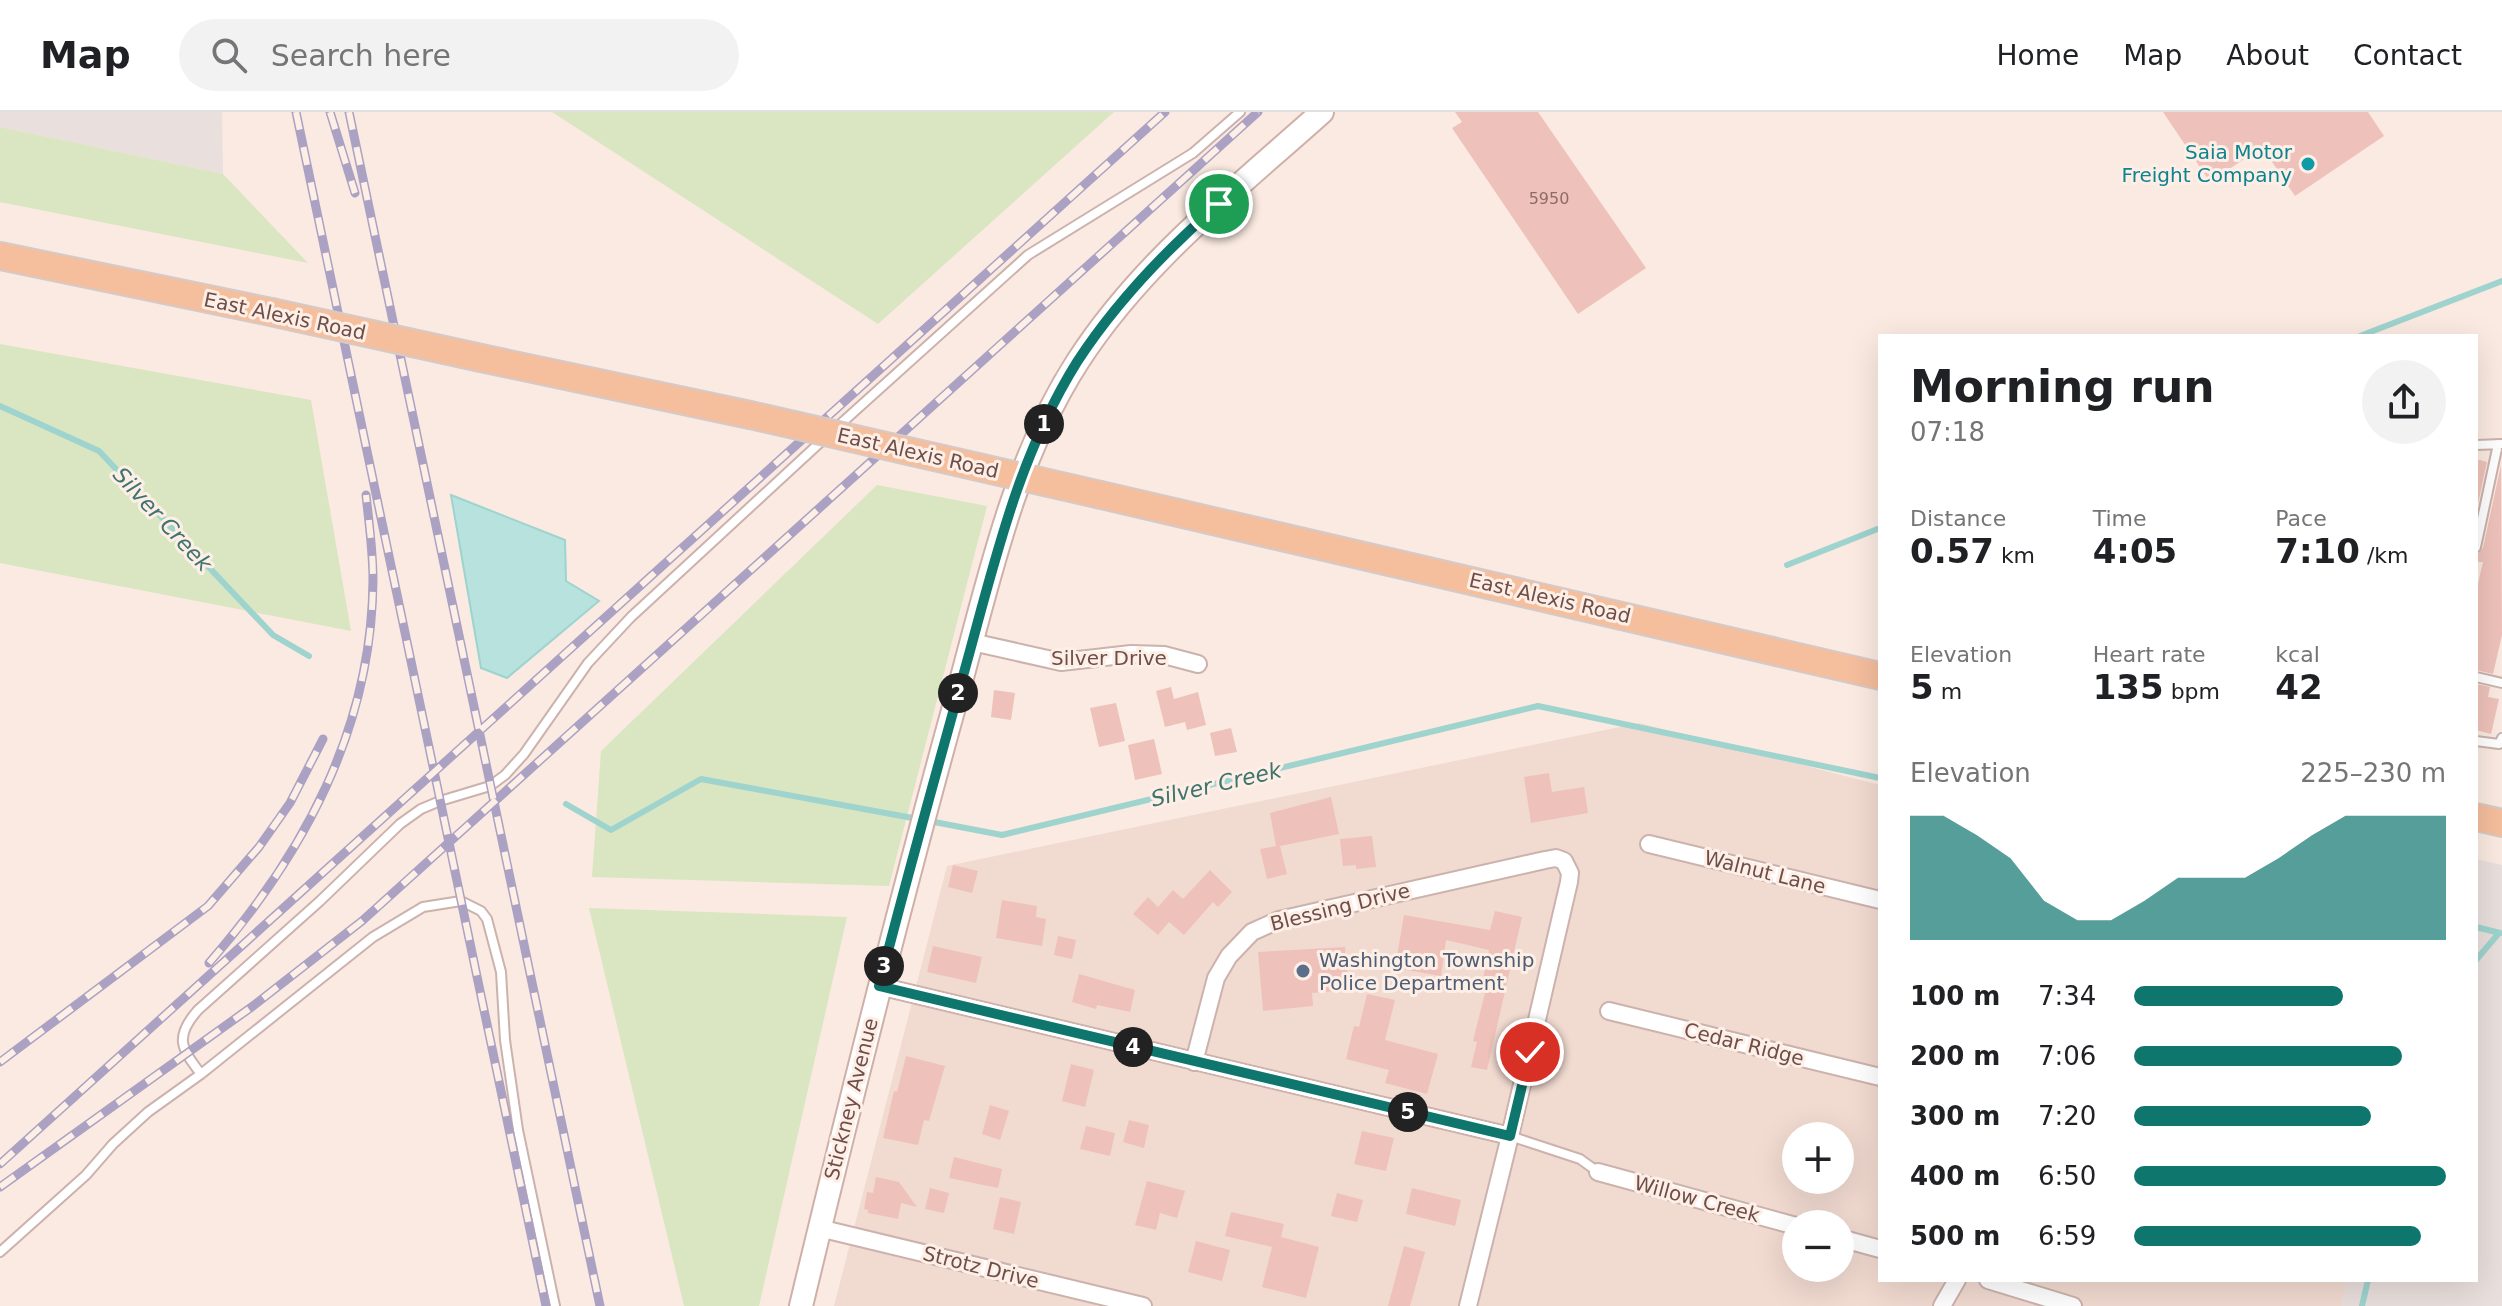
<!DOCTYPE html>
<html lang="en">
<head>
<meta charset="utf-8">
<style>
	:root { --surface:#fff; --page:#f2f2f2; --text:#202124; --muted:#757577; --line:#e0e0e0; --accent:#0f766e }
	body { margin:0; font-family:"DejaVu Sans",sans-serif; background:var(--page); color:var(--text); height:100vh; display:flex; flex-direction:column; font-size:30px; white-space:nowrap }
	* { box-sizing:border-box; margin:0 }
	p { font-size:26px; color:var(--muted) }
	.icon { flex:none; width:44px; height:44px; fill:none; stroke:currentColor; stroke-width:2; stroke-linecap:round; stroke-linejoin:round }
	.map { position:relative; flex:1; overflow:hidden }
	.sheet { position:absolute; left:1878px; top:222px; width:600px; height:948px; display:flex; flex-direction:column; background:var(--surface); border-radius:0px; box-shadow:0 8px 32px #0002 }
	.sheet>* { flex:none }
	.controls { position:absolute; left:1782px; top:1010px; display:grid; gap:16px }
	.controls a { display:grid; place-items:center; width:72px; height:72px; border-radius:50%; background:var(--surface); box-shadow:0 8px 32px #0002; font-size:40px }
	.pin { position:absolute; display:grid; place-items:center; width:68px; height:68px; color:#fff; margin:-34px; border:4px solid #fff; border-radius:50%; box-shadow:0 2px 8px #0007 }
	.km { position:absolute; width:40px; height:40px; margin:-20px; border-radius:50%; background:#222; color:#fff; font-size:22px; line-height:40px; text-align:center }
	.round { display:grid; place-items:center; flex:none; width:84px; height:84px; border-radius:42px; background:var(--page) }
	.headline { display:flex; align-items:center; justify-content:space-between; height:136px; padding:0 32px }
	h1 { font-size:44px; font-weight:800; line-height:60px }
	.stats { display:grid; grid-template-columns:repeat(3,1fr); gap:12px; height:136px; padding:8px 32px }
	.stats div { display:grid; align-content:center }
	.stats b { font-size:34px; font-weight:800 }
	.stats small { font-size:22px; font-weight:400 }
	.stats p { font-size:22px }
	.chart { height:224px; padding:16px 32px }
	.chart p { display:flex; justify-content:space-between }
	.chart svg { width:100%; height:144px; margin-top:8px; fill:var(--accent); opacity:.7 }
	ul { padding:0 32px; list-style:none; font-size:26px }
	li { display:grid; grid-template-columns:128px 96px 1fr; align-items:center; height:60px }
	li i { height:20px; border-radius:10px; background:var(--accent) }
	header { display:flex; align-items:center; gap:48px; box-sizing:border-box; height:112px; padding:0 40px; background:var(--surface); border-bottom:2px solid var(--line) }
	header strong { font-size:38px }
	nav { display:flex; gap:44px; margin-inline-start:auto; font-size:28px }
	.search { width:560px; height:72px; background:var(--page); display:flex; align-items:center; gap:20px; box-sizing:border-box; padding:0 28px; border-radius:44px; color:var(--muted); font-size:30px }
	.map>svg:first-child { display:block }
</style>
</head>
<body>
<header>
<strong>Map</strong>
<div class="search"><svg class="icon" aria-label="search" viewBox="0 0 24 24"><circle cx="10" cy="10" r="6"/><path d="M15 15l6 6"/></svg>Search here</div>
<nav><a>Home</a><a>Map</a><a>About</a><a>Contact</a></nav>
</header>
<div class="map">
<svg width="2502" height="1194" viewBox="0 0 2502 1194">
	<rect width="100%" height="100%" fill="#faeae1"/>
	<path fill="#f1dad0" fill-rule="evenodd" d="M 1639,611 L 1880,673 L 1880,1168 L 2347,1168 L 2341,1194 L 834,1194 L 947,754 ZM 1796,1024 L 1840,1024 L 1840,1068 L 1796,1068 ZM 1796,1112 L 1840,1112 L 1840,1156 L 1796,1156 Z"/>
	<path fill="#e9dfdc" d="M 0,0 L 222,0 L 223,62 L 0,15 Z
		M 2476,747 L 2502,753 L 2502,1194 L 2341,1194 L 2347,1168 L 2476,1168 Z"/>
	<path fill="#d9e6c1" d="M 552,0 L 1114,0 L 878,212 Z
		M 0,15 L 223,62 L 308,151 L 0,90 Z
		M 0,232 L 311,288 L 351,519 L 0,451 Z
		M 877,373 L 987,394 L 889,774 L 592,765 L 601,639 Z
		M 589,796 L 847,805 L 759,1194 L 684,1194 Z"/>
	<path fill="#b7e2dd" stroke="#9ed3ce" stroke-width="2" d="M 451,383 L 565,428 L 566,469 L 599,489 L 507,566 L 481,556 Z"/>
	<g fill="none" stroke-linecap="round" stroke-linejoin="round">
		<path stroke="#9ed3ce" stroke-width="6" d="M 2360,224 L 2502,169
			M 0,294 L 99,339 L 273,523 L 309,544
			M 1787,453 L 1880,416
			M 566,692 L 611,718 L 701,667 L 918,707
			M 929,709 L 1002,723 L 1538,594 L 1880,666
			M 2476,815 L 2500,821
			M 2476,848 L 2499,821
			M 2362,1194 L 2368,1168"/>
	</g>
	<path fill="#eec2ba" d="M 1455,0 L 1538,0 L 1646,156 L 1578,202 L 1452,16 L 1462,10 Z
		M 2163,0 L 2368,0 L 2384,24 L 2295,84 L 2262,35 L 2210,70 Z
		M 2476,347 L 2487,350 L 2476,401 Z
		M 2501,353 L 2502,523 L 2493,562 L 2476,558 L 2476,480 L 2483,450 L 2476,450 L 2476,442 L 2483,436 Z
		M 2476,572 L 2490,575 L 2488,585 L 2499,587 L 2491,622 L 2476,618 Z
		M 1171,575 L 1174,587 L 1198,580 L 1206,613 L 1187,618 L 1185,610 L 1165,615 L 1156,579 Z
		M 994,578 L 1015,581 L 1011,608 L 991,605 Z
		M 1116,591 L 1125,629 L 1099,635 L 1090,596 Z
		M 1231,616 L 1237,640 L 1215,644 L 1210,621 Z
		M 1154,627 L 1162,662 L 1135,668 L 1128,633 Z
		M 1549,661 L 1552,680 L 1584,675 L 1588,701 L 1531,711 L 1524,665 Z
		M 1331,685 L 1339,722 L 1280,734 L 1287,762 L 1267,767 L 1260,737 L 1276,734 L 1270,701 Z
		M 1372,724 L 1376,755 L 1356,757 L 1356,753 L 1343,754 L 1340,727 Z
		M 953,753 L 978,759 L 972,781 L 948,775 Z
		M 1210,758 L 1232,780 L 1218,795 L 1213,790 L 1184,823 L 1169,810 L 1158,823 L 1133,802 L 1148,785 L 1158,795 L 1173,778 L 1183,787 Z
		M 1002,788 L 1037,794 L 1036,805 L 1046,807 L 1042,834 L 996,826 Z
		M 1495,799 L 1522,805 L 1487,958 L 1471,955 L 1477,930 L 1473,929 L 1486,877 L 1481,876 L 1489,838 L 1446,828 L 1441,864 L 1395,856 L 1404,803 L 1490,818 Z
		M 1058,824 L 1076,828 L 1072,847 L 1054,843 Z
		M 933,834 L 982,845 L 976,871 L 927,860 Z
		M 1345,835 L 1349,878 L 1312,881 L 1313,894 L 1263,899 L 1258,840 Z
		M 1079,862 L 1135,878 L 1130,900 L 1097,893 L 1096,897 L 1072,890 Z
		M 1367,882 L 1395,888 L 1385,928 L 1438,942 L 1427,982 L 1385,971 L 1389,958 L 1346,947 L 1354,914 L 1359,915 Z
		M 906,944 L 945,954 L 929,1009 L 924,1008 L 918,1033 L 883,1026 L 894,979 L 897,980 Z
		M 1071,952 L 1094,958 L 1085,995 L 1062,989 Z
		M 990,993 L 1009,999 L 1000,1028 L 982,1022 Z
		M 1129,1008 L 1149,1013 L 1144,1036 L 1123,1030 Z
		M 1086,1014 L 1115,1021 L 1110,1044 L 1080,1037 Z
		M 1362,1019 L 1394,1026 L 1386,1059 L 1354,1052 Z
		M 954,1045 L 1002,1057 L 998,1076 L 949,1066 Z
		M 876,1065 L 899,1070 L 917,1095 L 901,1091 L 898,1107 L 868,1101 L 868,1098 L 864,1097 L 867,1080 L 873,1081 Z
		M 1147,1069 L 1185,1079 L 1177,1106 L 1160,1101 L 1156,1118 L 1135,1113 Z
		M 930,1076 L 949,1081 L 944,1101 L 925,1097 Z
		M 1412,1076 L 1461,1088 L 1455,1114 L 1406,1102 Z
		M 1337,1081 L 1363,1088 L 1357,1110 L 1331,1104 Z
		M 1000,1085 L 1021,1090 L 1014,1122 L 993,1117 Z
		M 1231,1100 L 1284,1112 L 1281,1125 L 1319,1135 L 1306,1186 L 1262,1175 L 1272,1135 L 1225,1124 Z
		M 1196,1129 L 1230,1138 L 1222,1169 L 1188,1160 Z
		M 1404,1134 L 1425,1140 L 1410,1194 L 1388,1194 Z"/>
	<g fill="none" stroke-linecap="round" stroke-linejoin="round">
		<g stroke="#ccb2ac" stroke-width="12">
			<path id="lane" d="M 836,316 L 1028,143 L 1193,41 L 1240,0
				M 2476,333 L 2502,332
				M 2476,435 L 2498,332
				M 2476,565 L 2502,571
				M 2476,629 L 2499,632 L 2502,626
				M 201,962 C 181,936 174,925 198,898 L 320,789 L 400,712 L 421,697 L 440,689 L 490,674 L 505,663 L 524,642 L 588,551 L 631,505 L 826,325
				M 1510,1024 L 1580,1047 L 1598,1060
				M 0,1140 L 86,1063 L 113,1032 L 148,1000 L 201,962 L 373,825 L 423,795 L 461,789 L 481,799 L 487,807 L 501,860 L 505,928 L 518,1018 L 555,1194"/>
		</g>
		<g stroke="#ccb2ac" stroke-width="20">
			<path id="street" d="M 972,530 L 1061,550 L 1131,542 L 1164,543 L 1198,552
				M 1649,732 L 1880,788
				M 879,874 L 1510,1024
				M 1609,899 L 1880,965
				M 1194,950 L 1216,866 L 1229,844 L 1252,820 L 1279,808 L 1545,748 L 1556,746 L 1564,749 L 1570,761 L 1569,770 L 1510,1024 L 1468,1194
				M 1598,1060 L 1796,1114
				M 819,1116 L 1143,1194
				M 1840,1126 L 1880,1137
				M 1988,1168 L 2073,1194
				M 1942,1194 L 1957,1168"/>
		</g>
		<g stroke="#cfb0a9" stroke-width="26">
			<path id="secondary" d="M 801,1194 C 849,994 899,794 954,595 C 987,477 1011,353 1078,249 C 1142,150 1235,78 1322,0"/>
		</g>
		<g stroke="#d4cac9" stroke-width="30">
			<path id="primary" d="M 0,144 L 271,200
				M 481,246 L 750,303
				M 1101,383 L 1880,564
				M 2476,705 L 2502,711"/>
		</g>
		<use href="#lane" stroke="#fff" stroke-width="8"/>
		<use href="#street" stroke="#fff" stroke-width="16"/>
		<use href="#secondary" stroke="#fff" stroke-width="22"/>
		<use href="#primary" stroke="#f5be9d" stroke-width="26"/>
		<g stroke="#aba1c2" stroke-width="9">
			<path id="rail" d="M 296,0 L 546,1194
				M 330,0 L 355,81
				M 349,0 L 600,1194
				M 209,851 C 304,742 372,616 373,468 C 373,439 369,411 366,383
				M 0,950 L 208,794 L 259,735 L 290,691 L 323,627
				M 0,1052 L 1165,0
				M 0,1075 L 253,894 L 362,809 L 1258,0"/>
		</g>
		<use href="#rail" stroke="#feefe6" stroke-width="6" stroke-dasharray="18" stroke-linecap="butt"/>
		<g stroke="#d4cac9" stroke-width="30" stroke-linecap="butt">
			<path id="primary-bridge" d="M 271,200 L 481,246
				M 750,303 L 1101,383"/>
		</g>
		<use href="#primary-bridge" stroke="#f5be9d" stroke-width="26"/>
	</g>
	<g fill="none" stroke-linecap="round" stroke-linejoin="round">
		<g stroke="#fff" stroke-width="16">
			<path id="route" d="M 1219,92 C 1165,139 1116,190 1077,250 C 1020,341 996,444 968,546 C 938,655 907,764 879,874 L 1510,1024 L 1530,940"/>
		</g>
		<use href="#route" stroke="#0f766e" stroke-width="10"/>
	</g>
	<circle fill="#0f9aa8" stroke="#feefe6" stroke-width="3" cx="2308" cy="52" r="8"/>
	<circle fill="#5c6f8a" stroke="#feefe6" stroke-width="3" cx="1303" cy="859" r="8"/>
	<g text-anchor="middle" stroke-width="6" stroke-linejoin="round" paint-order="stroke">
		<g font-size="16" fill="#8f6b66">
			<text x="1549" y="92">5950</text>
		</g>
		<g font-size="20" fill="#0d838f" stroke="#feefe6" text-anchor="end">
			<text x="2292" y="47">Saia Motor<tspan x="2292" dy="23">Freight Company</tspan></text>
		</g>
		<g font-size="20" fill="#6f4e4a" stroke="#feefe6">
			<text transform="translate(285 204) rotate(12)" y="7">East Alexis Road</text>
			<text transform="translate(918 341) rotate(13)" y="7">East Alexis Road</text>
			<text transform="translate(1550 486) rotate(13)" y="7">East Alexis Road</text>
			<text x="1109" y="553">Silver Drive</text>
			<text transform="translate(1765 760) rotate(14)" y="7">Walnut Lane</text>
			<text transform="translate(1340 795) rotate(-14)" y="7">Blessing Drive</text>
			<text transform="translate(1744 932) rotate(14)" y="7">Cedar Ridge</text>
			<text transform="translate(851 987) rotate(-76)" y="7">Stickney Avenue</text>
			<text transform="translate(1697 1087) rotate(15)" y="7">Willow Creek</text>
			<text transform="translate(981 1155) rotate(14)" y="7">Strotz Drive</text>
		</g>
		<g font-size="20" fill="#4e5e75" stroke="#feefe6" text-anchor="start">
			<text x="1319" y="855">Washington Township<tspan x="1319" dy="23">Police Department</tspan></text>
		</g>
		<g font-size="22" font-style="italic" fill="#407470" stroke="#feefe6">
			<text transform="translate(163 407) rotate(47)" y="8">Silver Creek</text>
			<text transform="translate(1216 672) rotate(-13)" y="8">Silver Creek</text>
		</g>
	</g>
</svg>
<div class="controls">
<a>+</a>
<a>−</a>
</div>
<div class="pin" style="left:1219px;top:92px;background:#1e9e55"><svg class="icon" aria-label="arrive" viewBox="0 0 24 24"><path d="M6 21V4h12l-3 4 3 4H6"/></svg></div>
<div class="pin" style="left:1530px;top:940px;background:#d93025"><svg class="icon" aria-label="check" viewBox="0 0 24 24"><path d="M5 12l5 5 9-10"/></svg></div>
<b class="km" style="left:1044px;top:312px">1</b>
<b class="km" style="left:958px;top:581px">2</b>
<b class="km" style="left:884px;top:854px">3</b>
<b class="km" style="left:1133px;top:935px">4</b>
<b class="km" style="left:1408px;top:1000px">5</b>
<section class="sheet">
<div class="headline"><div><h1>Morning run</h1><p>07:18</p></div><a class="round"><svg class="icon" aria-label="share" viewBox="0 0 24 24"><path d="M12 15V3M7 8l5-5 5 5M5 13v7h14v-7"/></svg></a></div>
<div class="stats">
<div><p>Distance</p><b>0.57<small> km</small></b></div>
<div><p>Time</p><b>4:05</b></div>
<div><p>Pace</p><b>7:10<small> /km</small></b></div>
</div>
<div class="stats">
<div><p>Elevation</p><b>5<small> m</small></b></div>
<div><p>Heart rate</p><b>135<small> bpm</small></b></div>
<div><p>kcal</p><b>42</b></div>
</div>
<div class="chart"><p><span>Elevation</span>225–230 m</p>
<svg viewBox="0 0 160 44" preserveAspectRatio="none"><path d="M0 44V6L10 6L20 12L30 19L40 32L50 38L60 38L70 32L80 25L90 25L100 25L110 19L120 12L130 6L140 6L150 6L160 6V44z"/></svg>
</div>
<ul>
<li><b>100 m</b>7:34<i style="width:67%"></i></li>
<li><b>200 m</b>7:06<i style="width:86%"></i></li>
<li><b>300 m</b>7:20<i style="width:76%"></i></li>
<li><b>400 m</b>6:50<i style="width:100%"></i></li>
<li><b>500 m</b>6:59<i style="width:92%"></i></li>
</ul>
</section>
</div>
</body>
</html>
